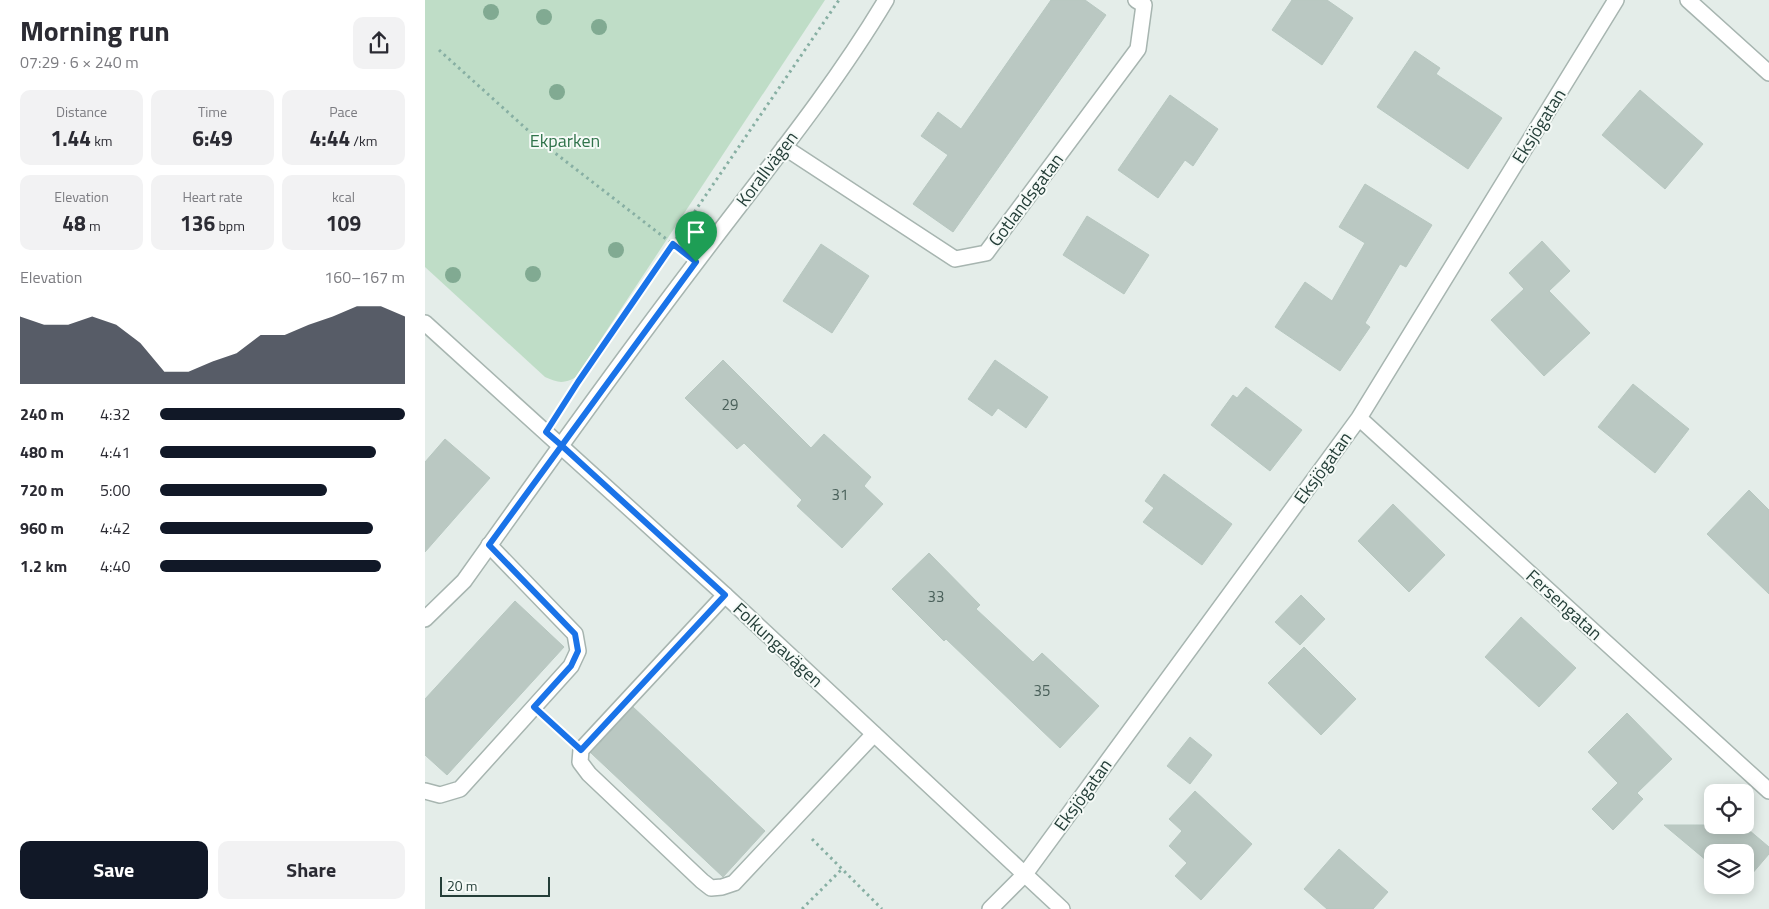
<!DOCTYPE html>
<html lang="en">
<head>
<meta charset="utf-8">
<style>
	:root { --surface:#fff; --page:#f2f2f3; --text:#2b2b33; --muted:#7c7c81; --accent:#111827 }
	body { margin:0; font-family:"Titillium Web",sans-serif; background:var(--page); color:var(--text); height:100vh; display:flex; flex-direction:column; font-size:19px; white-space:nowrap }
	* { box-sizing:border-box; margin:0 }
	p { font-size:16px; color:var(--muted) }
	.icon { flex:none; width:28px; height:28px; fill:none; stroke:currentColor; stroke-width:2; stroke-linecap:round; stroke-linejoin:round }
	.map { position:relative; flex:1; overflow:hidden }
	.drawer { display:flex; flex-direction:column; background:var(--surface); width:425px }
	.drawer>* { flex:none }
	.tools { position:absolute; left:1279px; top:784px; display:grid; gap:10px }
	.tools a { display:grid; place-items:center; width:50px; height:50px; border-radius:10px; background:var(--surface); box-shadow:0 2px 12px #0003; font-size:25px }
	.scale { position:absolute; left:15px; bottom:12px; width:110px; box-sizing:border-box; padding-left:5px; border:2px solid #243e38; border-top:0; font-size:14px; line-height:18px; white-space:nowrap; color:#243e38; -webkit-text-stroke:4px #f5faf7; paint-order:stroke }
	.pin { position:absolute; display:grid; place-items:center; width:42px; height:42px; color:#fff; margin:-51px -21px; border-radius:50% 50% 50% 0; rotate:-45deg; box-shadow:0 0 5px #0007 }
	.pin .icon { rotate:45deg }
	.round { display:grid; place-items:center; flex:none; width:52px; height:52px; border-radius:10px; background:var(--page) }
	.summary { display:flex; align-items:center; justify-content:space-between; height:85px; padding:0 20px }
	h1 { font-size:28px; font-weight:700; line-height:38px }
	.metrics { display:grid; grid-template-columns:repeat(3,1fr); gap:8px; height:85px; padding:5px 20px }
	.metrics div { display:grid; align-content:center; border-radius:10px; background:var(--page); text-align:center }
	.metrics b { font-size:21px; font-weight:700 }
	.metrics small { font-size:14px; font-weight:400 }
	.metrics p { font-size:14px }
	.chart { height:140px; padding:10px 20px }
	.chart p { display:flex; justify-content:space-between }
	.chart svg { width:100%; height:90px; margin-top:5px; fill:var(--accent); opacity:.7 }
	.action { display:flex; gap:10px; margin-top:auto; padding:10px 20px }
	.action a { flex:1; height:58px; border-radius:10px; background:var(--accent); color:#fff; font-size:20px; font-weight:700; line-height:58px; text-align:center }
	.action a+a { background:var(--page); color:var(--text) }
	ul { padding:0 20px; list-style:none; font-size:16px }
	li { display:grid; grid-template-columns:80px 60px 1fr; align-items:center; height:38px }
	li i { height:12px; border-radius:6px; background:var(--accent) }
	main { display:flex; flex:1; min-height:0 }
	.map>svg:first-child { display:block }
</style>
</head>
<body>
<main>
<section class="drawer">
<div class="summary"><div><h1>Morning run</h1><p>07:29 · 6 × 240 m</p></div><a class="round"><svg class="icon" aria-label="share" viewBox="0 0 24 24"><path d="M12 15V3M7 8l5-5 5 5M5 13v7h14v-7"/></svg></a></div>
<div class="metrics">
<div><p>Distance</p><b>1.44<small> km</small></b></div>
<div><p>Time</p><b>6:49</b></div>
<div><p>Pace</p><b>4:44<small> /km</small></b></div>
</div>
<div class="metrics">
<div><p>Elevation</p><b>48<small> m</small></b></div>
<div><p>Heart rate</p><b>136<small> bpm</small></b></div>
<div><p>kcal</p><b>109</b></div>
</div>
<div class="chart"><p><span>Elevation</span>160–167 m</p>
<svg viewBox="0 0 160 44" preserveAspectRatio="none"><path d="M0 44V11L10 15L20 15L30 11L40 15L50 24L60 38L70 38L80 33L90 29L100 20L110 20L120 15L130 11L140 6L150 6L160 11V44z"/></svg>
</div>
<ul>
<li><b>240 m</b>4:32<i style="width:100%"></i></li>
<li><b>480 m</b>4:41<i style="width:88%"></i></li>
<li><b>720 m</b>5:00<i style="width:68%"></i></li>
<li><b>960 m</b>4:42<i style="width:87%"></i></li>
<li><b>1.2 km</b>4:40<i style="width:90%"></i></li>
</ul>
<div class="action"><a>Save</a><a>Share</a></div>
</section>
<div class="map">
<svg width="1344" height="909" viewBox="0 0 1344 909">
	<rect width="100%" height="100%" fill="#e4ede9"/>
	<path fill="#bfddc7" d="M 0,0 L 400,0 L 151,377 C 139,384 133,383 120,377 L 0,267 Z"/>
	<path fill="#bac8c2" stroke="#b7c7c0" d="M 626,0 L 660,0 L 681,15 L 528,232 L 488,204 L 523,155 L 496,136 L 513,112 L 536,129 Z
		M 867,0 L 902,0 L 928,18 L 897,65 L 847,30 Z
		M 990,51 L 1015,68 L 1011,74 L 1077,118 L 1043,169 L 952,107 Z
		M 1215,90 L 1278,144 L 1240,189 L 1177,135 Z
		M 745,95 L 793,129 L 768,166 L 760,160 L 733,198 L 693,170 Z
		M 940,184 L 1007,225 L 981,267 L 975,264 L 940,323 L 945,327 L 915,371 L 850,327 L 880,282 L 907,301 L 940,243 L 914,227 Z
		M 662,216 L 724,255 L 699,294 L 638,255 Z
		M 1117,241 L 1145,271 L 1124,291 L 1165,333 L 1119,376 L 1066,320 L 1099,289 L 1084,273 Z
		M 396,244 L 444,276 L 407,333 L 358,301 Z
		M 298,360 L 386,448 L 399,434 L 446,477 L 439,486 L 458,504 L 417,548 L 372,506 L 377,500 L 319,443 L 312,449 L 260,398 Z
		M 570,360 L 623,397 L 601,428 L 573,408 L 567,416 L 543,399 Z
		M 1208,384 L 1264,429 L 1230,473 L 1173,427 Z
		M 821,387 L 877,430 L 845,471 L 786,425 L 808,395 L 812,398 Z
		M 20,439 L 65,478 L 0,552 L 0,462 Z
		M 739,474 L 807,524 L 777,565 L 718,522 L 729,508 L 720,501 Z
		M 1324,490 L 1344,510 L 1344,594 L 1282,534 Z
		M 968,504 L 1020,555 L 984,592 L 933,541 Z
		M 504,553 L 555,605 L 551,609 L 608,662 L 617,653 L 674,706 L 635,748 L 521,639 L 519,641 L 467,589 Z
		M 876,595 L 900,619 L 875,645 L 850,622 Z
		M 90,601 L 139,647 L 22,775 L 0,755 L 0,699 Z
		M 1096,617 L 1151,668 L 1114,707 L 1060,657 Z
		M 879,647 L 931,699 L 896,735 L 843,683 Z
		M 208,707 L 340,831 L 298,877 L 166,753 Z
		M 1202,713 L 1247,759 L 1212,793 L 1218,799 L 1188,830 L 1167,809 L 1193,783 L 1163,752 Z
		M 765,737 L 787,755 L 765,784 L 742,766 Z
		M 770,791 L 827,844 L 776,900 L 750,876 L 762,863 L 744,846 L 757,831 L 744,819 Z
		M 1239,825 L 1318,825 L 1344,847 L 1344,854 L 1320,882 L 1320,852 L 1288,852 L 1288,866 Z
		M 914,849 L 963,892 L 948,909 L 902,909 L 879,889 Z"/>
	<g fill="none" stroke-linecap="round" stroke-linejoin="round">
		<g stroke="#a7b5b0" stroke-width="18">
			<path id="lane" d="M 300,595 L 156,750 L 155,762 L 164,774 L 277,881 L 286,888 L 297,887 L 309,883 L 449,734
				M 0,791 L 15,795 L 35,789 L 146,666 L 153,651 L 150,634 L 64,545"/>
		</g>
		<g stroke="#a7b5b0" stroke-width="18">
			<path id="street" d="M 1263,0 L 1344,73
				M 359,147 L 530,259 L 561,253 L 713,49 L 719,5 L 711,0
				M 0,323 L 300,595 L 637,909
				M 934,418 L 1344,791
				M 0,619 L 39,581 C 116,473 193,365 273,260 C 337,175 406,92 461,0
				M 565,909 L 600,874 L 934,418 L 1191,0"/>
		</g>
		<path stroke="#87afa3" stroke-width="3" stroke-dasharray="2.5 4" stroke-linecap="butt" d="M 14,50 L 117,143 L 249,245
			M 240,255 L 414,0
			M 387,839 L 457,909
			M 377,909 L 417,869"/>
		<use href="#lane" stroke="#fff" stroke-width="15"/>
		<use href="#street" stroke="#fff" stroke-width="15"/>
	</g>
	<g fill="#81aa92">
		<circle cx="66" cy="12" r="8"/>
		<circle cx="119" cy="17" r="8"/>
		<circle cx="174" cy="27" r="8"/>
		<circle cx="132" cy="92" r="8"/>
		<circle cx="191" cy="250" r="8"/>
		<circle cx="108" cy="274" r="8"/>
		<circle cx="28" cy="275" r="8"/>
	</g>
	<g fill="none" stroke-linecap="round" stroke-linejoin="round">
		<g stroke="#fff" stroke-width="10">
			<path id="route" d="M 271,262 L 64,545 L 150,634 L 153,651 L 146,666 L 109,707 L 156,750 L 300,595 L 136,445 L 121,432 L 153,382 L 248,244 L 271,262"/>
		</g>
		<use href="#route" stroke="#1a73e8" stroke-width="6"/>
	</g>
	<g text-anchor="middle" stroke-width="4" stroke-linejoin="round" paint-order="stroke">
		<g font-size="15" fill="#4a605a">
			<text x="305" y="410">29</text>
			<text x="415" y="500">31</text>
			<text x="511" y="602">33</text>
			<text x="617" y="696">35</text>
		</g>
		<g font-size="18" fill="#243e38" stroke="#f5faf7">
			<text transform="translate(1114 126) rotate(-58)" y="6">Eksjögatan</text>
			<text transform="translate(342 169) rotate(-53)" y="6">Korallvägen</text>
			<text transform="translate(601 200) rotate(-53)" y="6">Gotlandsgatan</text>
			<text transform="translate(898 468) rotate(-54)" y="6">Eksjögatan</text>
			<text transform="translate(1139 605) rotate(42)" y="6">Fersengatan</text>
			<text transform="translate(353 645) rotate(43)" y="6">Folkungavägen</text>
			<text transform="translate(658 795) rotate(-54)" y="6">Eksjögatan</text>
		</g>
		<g font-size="18" fill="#30734b" stroke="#f5faf7">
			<text x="140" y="147">Ekparken</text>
		</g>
	</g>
</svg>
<div class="tools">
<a><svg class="icon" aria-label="locate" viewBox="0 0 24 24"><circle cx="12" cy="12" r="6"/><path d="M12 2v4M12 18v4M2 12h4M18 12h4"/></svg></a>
<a><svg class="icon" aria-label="layers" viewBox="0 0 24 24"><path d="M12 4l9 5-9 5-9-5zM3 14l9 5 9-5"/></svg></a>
</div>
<div class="scale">20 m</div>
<div class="pin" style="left:271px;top:262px;background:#1e9e55"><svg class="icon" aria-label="arrive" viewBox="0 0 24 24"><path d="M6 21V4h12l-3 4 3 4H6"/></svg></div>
</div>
</main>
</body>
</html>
